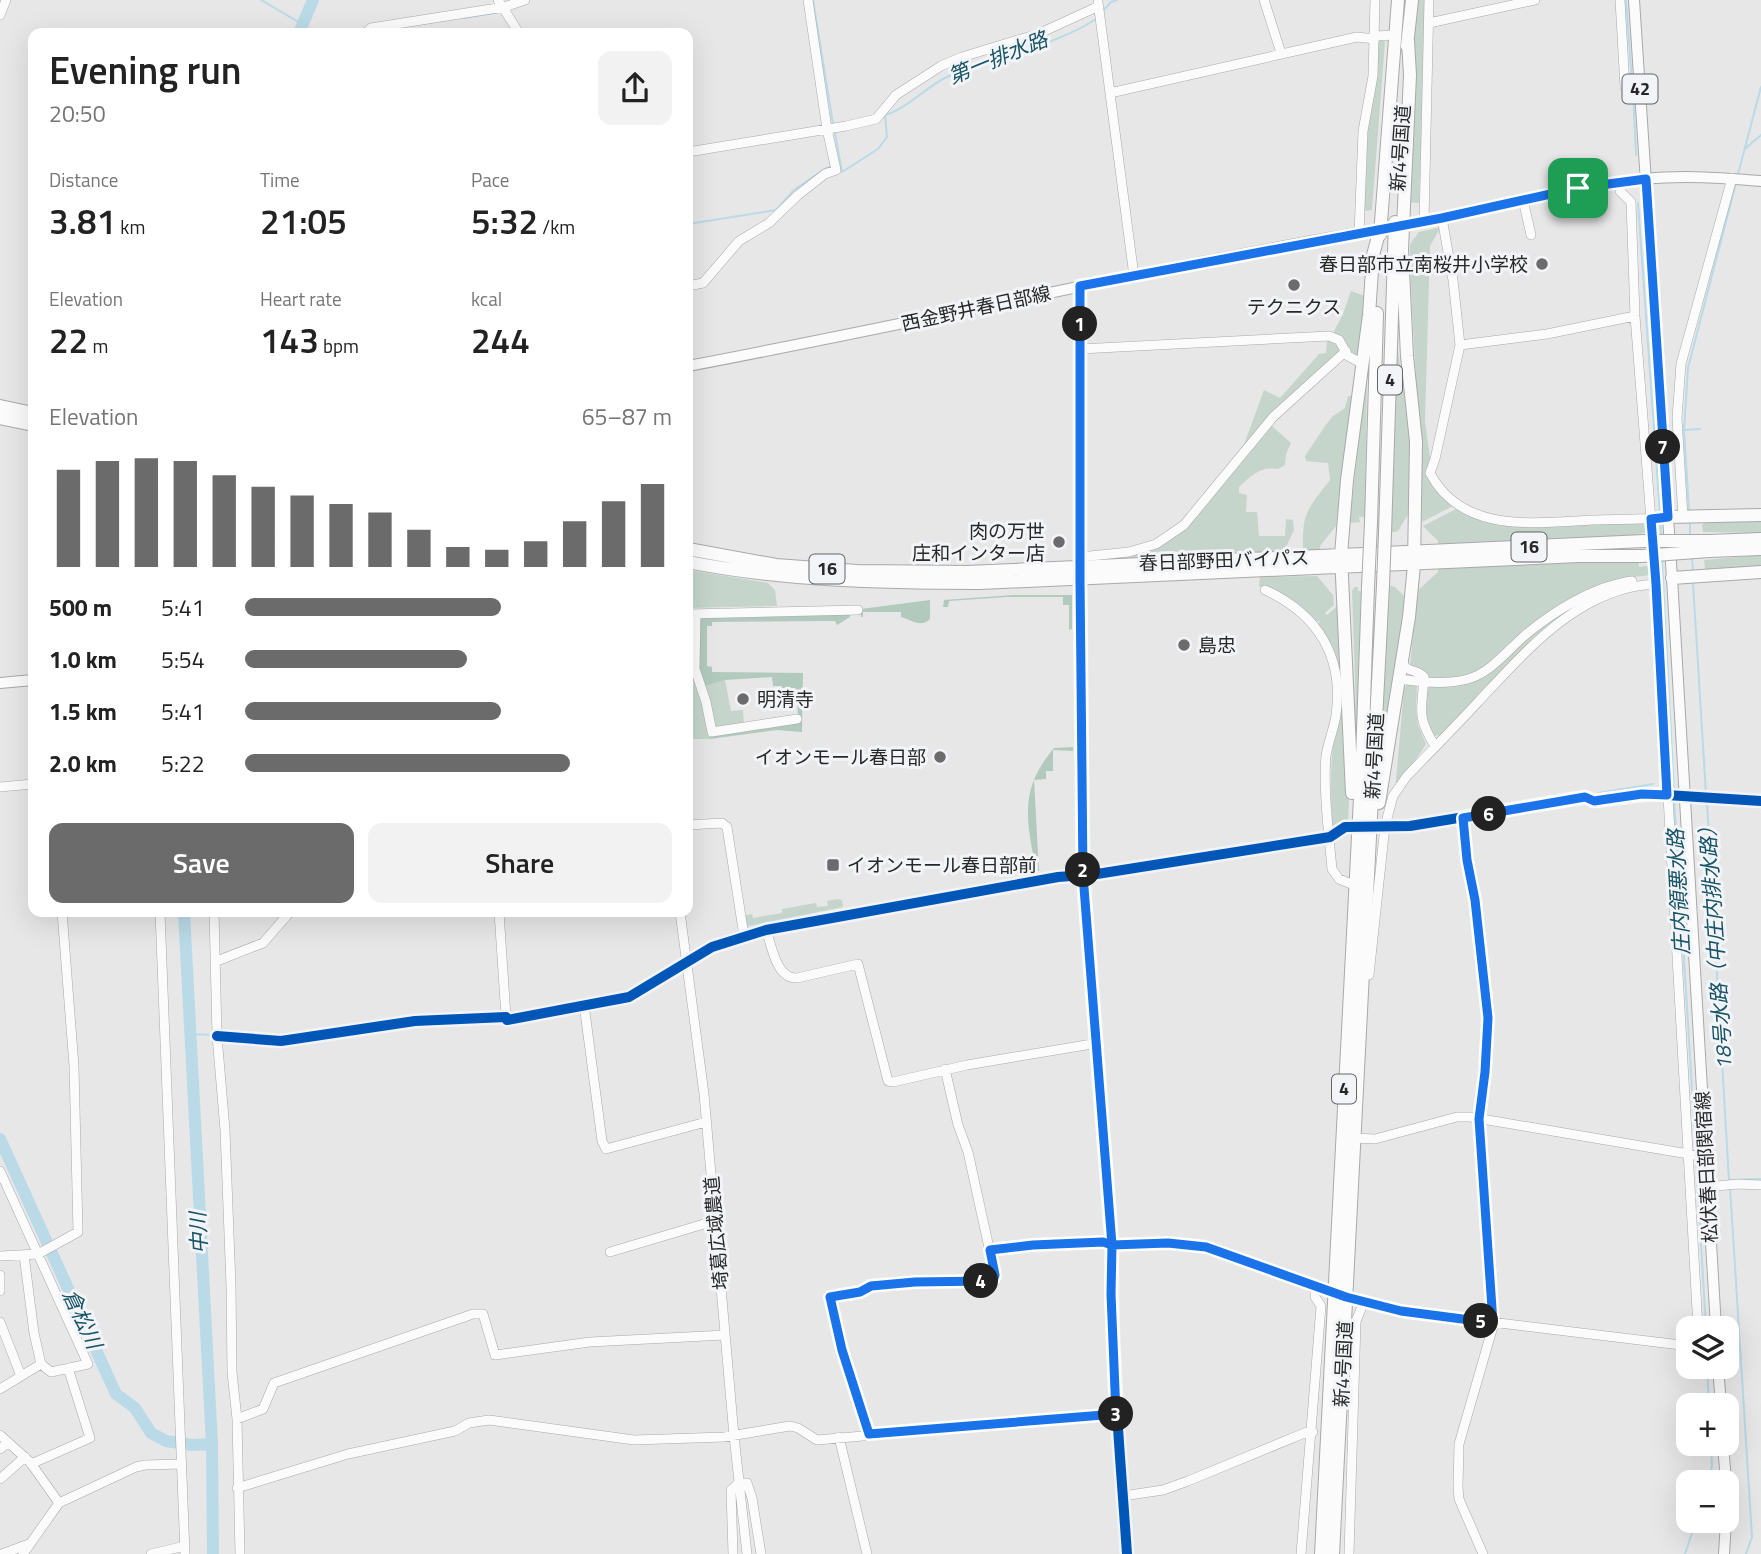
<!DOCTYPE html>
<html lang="en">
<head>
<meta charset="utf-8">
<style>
	:root { --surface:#fff; --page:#f2f2f2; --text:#222; --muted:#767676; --accent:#6b6b6c }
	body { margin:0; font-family:"Titillium Web","Noto Sans JP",sans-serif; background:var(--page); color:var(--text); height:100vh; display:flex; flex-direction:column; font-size:26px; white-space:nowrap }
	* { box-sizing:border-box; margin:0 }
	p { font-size:23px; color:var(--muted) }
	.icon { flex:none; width:38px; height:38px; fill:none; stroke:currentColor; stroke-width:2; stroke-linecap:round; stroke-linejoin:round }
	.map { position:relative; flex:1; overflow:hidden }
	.sheet { position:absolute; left:28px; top:28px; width:665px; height:889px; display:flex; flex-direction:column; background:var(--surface); border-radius:14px; box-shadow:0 7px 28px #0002 }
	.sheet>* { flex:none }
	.fabs { position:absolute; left:1676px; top:1316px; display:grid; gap:14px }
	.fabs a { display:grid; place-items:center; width:63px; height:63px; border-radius:14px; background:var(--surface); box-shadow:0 7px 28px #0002; font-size:35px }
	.pin { position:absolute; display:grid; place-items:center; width:60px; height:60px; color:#fff; margin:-30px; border-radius:14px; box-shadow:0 4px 10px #0006 }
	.km { position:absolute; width:35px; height:35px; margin:-18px; border-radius:50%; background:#222; color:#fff; font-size:19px; line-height:35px; text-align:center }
	.round { display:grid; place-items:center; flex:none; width:74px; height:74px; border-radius:14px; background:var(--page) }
	.headline { display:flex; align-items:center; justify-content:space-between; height:119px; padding:0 21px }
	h1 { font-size:38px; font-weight:600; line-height:52px }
	.metrics { display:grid; grid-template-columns:repeat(3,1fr); gap:10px; height:119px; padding:7px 21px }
	.metrics div { display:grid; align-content:center }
	.metrics b { font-size:35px; font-weight:600 }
	.metrics small { font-size:19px; font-weight:400 }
	.metrics p { font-size:19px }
	.chart { height:196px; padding:14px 21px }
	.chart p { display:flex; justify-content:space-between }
	.chart svg { width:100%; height:126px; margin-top:7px; stroke:var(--accent); stroke-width:6 }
	.primary-button { display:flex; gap:14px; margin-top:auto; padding:14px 21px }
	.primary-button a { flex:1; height:80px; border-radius:14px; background:var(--accent); color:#fff; font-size:28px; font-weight:600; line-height:80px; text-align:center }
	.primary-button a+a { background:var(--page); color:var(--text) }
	ul { padding:0 21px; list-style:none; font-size:23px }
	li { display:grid; grid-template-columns:112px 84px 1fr; align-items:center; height:52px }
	li i { height:18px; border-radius:9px; background:var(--accent) }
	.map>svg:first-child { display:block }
</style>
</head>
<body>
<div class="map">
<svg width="1761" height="1554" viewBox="0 0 1761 1554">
	<rect width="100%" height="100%" fill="#e7e7e8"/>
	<path fill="#c5d5cc" d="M 1418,0 L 1426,0 L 1419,203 L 1407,202 L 1413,37 Z
		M 1377,38 L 1385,42 L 1372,210 L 1363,211 L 1366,136 Z
		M 1441,227 L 1430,246 L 1425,421 L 1431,465 L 1428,474 L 1453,506 L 1422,522 C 1422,429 1411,337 1410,244 L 1419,232 Z
		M 1351,291 L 1365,296 L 1357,359 L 1332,335 L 1343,314 Z
		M 1327,338 L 1332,339 L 1343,350 L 1312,375 L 1242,450 L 1264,390 L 1280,398 L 1319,354 L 1326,353 Z
		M 1397,343 L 1412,449 L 1409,513 L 1398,531 L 1391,533 Z
		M 1367,376 L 1365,517 L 1359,517 L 1360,522 L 1349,523 Z
		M 1348,396 L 1352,396 L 1336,526 L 1320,546 L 1320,550 L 1303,551 C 1302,512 1307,510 1330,480 L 1328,463 L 1306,461 L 1305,456 L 1325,426 L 1333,416 L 1345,408 Z
		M 1272,426 L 1291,443 L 1286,454 L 1285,465 L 1278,469 C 1260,466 1252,475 1239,487 L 1239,493 L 1247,495 L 1246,512 L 1257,512 L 1259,536 L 1285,536 L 1286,519 L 1293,520 L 1294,530 L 1284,551 L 1093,560 L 1152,544 L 1200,511 Z
		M 1458,508 L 1479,517 L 1642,521 L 1649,526 L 1649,532 L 1617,538 L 1438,545 L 1438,541 L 1423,526 Z
		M 1761,519 L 1761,533 L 1703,532 L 1702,525 L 1708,520 Z
		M 1761,555 L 1761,569 L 1710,572 L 1705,569 L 1704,560 Z
		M 1638,559 L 1639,567 L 1651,565 L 1651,575 L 1625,578 L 1592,588 L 1480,670 L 1460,678 L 1427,679 L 1410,666 L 1417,591 L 1438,572 L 1438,569 Z
		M 688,570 L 768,583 L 775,590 L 777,606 L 688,608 Z
		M 1317,576 L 1333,595 L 1334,605 L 1325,613 L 1327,615 L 1337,606 L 1349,799 L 1348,824 L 1344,824 L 1336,829 L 1332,828 C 1331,789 1328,749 1341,711 L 1344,729 L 1343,698 L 1318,624 L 1320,621 L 1312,622 L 1283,596 L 1259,586 L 1260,577 Z
		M 1388,585 L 1395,587 L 1406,598 L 1379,775 Z
		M 1355,587 L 1358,587 L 1358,591 L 1361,591 L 1356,758 L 1352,650 L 1356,711 L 1352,591 Z
		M 1607,592 L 1509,665 L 1441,735 L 1434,736 L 1424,719 L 1426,688 L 1429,686 C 1451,686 1468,685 1488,674 C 1522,642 1560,604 1607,592 Z
		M 690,673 L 694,675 L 703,702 L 710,739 L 688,739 L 688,674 Z
		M 725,680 L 731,711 L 743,710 L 744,724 L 723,727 L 714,726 L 705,686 Z
		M 1408,683 L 1417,686 L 1416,710 L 1418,725 L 1426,744 L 1395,792 L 1404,689 Z
		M 838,899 L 842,900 L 843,907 L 748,926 L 745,923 L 746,915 L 752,914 L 753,918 L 782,913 L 782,909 L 816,903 L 817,907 L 828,906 L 827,901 Z"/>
	<path fill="#b2c9bd" d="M 1014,595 L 1072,595 L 1072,629 L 1069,630 L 1069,605 L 1063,605 L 1063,597 L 1006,597 L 949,601 L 948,607 L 943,607 L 944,600 Z
		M 930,600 L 930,619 C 921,628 911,620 901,617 L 901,612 L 863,612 L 863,617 L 861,617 L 861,609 Z
		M 850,613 L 850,617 L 837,625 L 835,621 L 712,622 L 712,626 L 707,626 L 707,666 L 712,667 L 712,672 L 803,673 L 802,732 L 777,730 L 710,739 L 709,735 L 798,720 L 797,695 L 782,694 L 782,686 L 773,686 L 772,677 L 725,680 L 705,686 L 699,670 L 699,618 L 701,616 Z
		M 1073,747 L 1073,751 L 1053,750 L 1053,771 L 1046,771 L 1046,779 L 1034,780 L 1039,871 L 1036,871 C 1027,820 1018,791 1054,748 Z"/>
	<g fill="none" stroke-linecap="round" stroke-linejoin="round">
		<path stroke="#b9dae6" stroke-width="2" d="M 261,0 L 302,24
			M 813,0 L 833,124
			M 1626,0 L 1632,83
			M 1102,12 L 1111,2 L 1117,0
			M 464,18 L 500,12
			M 1633,92 L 1636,155
			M 835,133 L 842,172 L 878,149 L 887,137 L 885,115 C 909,108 926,86 949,76 C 994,56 1056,46 1096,19
			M 1746,148 L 1761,135
			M 1738,174 L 1761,87
			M 1638,203 L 1660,513
			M 688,224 L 776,210 L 794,190 L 826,168 L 832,166
			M 1685,430 L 1700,429
			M 1689,511 L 1684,430 L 1688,368 L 1736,183
			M 1660,522 L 1661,534
			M 1690,523 L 1690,535
			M 1692,558 L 1693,570
			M 1662,561 L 1674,793
			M 1693,583 L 1706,794
			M 1598,793 L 1653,784
			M 1674,798 L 1696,1152
			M 1707,803 L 1729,1181
			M 1484,812 L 1529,803
			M 1432,819 L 1461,815
			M 745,929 L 768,922 L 877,905
			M 688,955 L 722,937 L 740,931
			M 508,1013 L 540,1009 L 630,991 L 683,958
			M 431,1016 L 492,1013
			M 190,1034 L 213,1035
			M 257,1035 C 309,1035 360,1021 411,1017
			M 1696,1158 L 1706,1328
			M 1731,1180 L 1761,1179
			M 1730,1187 L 1752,1537 L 1746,1554
			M 1707,1367 L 1709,1405
			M 1708,1482 L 1712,1466 L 1711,1444
			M 1685,1554 L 1696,1521"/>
		<path stroke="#b9dae6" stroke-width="12" d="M 299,33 L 313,0
			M 184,912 L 212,1444 L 213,1554
			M 0,1139 L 116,1394 L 135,1408 L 151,1433 L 166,1441 L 192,1445 L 212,1444"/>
		<g stroke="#a9a9aa" stroke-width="10">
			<path id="minor" d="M 498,0 L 519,33
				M 1264,0 L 1281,53
				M 1620,0 L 1625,87 L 1639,86
				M 1098,2 L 1134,276
				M 0,15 L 6,0
				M 1429,23 L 1535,0
				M 366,33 L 371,28 L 504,7 L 525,0
				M 1375,36 L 1395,35
				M 1110,93 L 1357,37 L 1375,39
				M 688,152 L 846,126 L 876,119 L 896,95 L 941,66 L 962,57 L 1038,34 L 1099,6
				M 1620,191 L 1631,202 L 1635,316 L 1656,584 L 1698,1328
				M 1523,200 L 1531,235
				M 1442,218 L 1453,280 L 1460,345 L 1435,459 L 1430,473 C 1462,534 1534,523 1592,520 C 1617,519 1643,520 1668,517
				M 1424,221 L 1429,0
				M 1359,233 L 1363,131 L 1373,76 L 1375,0
				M 688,286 L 703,283 L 739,241 L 769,223 L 798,195 L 825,174 L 836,170 L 827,129 L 808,0
				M 1080,286 L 1080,579 L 1083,875 L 1112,1245 C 1110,1348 1120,1451 1127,1554
				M 1460,345 L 1547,334 L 1635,316
				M 1080,349 L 1329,336 L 1339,340 L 1348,356 L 1363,364
				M 1683,517 L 1677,418 L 1681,364 L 1732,178
				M 1080,557 L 1129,552 L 1156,544 L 1184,525 L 1273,417 L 1346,351
				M 1265,590 C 1318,614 1344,657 1336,715 C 1334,729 1328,742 1326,756 C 1323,789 1329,836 1332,869 L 1339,879 L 1354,885
				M 688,614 L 858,610
				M 696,614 L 695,669 L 706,702 L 712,732 L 797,719
				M 1402,659 C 1404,674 1417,668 1424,677 C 1422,710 1416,716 1435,746
				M 1398,679 C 1420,682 1446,685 1468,679 C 1490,673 1506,652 1523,637 C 1552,612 1594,586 1632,581
				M 0,787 L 33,784
				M 1463,819 L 1467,860 L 1475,900 L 1488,1018 L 1479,1119 L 1494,1323 L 1459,1444 L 1458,1487 L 1459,1499 L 1483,1554
				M 688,825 L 722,823 L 727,827 L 744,936
				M 1385,826 C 1452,827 1519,807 1585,797 L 1594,801 L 1651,794 L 1761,801
				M 160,912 L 185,1554
				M 214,912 L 217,1036 L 225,1130 L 231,1286 L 232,1372 L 237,1419 L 240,1554
				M 499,912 L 506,1017
				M 680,912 L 704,1094 L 734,1436 L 747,1554
				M 766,930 C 772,946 776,979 797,978 L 858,964 L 888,1081 L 893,1082 L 967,1065 L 1098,1043
				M 217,961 L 263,943 L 290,912
				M 1369,975 L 1385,826 L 1393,796 L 1407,776 C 1431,751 1455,727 1478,702 C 1527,650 1580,587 1656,584
				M 582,1006 L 585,1012 L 602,1141 L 606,1149 L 706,1122
				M 217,1036 L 281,1041 L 415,1021 L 506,1017 L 507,1020 L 629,997 L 712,947 L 766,930 L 1058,877 L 1097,874 L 1330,837 L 1345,827
				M 1354,1138 L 1375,1139 L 1457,1117 L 1470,1117 L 1706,1157
				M 0,1171 L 88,1364 L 51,1372 L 41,1364 L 34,1333 L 24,1255
				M 1707,1187 L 1737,1184 L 1761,1185
				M 990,1249 L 1033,1245 L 1103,1242 C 1122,1248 1145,1243 1165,1243 C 1184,1243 1203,1246 1221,1251 L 1346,1297 L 1401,1311 L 1689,1346
				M 610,1252 L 714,1221
				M 0,1256 L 38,1254 L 78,1232 L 74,1066 L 62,912
				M 0,1275 L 0,1291
				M 0,1322 L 21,1376
				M 0,1389 L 41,1364
				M 237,1419 L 263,1409 L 274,1383 L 473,1314 L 483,1314 L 495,1355 L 590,1342 L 725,1335
				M 869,1434 L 842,1350 L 830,1297 L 860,1291 L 871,1286 L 915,1282 L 987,1281 L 994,1278 L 995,1275 L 968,1152 L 958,1125 L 945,1069
				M 0,1435 L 30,1462 L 59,1503
				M 839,1437 L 867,1554
				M 0,1449 L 8,1442
				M 31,1464 L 90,1438 L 68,1368
				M 0,1479 L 25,1457
				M 237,1488 L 348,1454 L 455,1431 L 469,1423 L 489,1420 L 634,1440 L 724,1437 L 790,1426 L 798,1428 L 817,1440 L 1116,1414
				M 1123,1496 L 1163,1490 L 1188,1481 L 1307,1432 L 1313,1432
				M 2,1554 L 29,1544
				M 23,1554 L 59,1503 L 136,1467 L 145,1465 L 182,1464
				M 151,1554 L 185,1546
				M 733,1554 L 731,1490 L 739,1483 L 747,1483 L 752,1498 L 761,1554
				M 1301,1554 L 1321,1306 L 1315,1297 L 1315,1287
				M 1349,1554 L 1356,1321 L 1364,1302"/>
		</g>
		<g stroke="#a9a9aa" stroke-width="12">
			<path id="major" d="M 1634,0 L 1672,578 L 1716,1328
				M 688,366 C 927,321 1164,265 1404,225 C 1485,211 1564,186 1646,179 C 1684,175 1723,178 1761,181
				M 0,683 L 33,680
				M 1718,1367 L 1721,1405
				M 1723,1444 L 1726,1482
				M 1724,1554 L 1726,1521"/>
		</g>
		<g stroke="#a9a9aa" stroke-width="14">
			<path id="highway" d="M 1407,46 L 1412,0
				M 1380,235 L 1398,0
				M 0,406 L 33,413
				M 0,418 L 33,425
				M 1668,517 L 1761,515
				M 1371,523 L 1377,313
				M 1385,533 L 1395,222
				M 1710,541 L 1761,539
				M 688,549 L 776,565 L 857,571 L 968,572 L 1644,541
				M 1709,551 L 1761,549
				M 688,562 C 785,581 881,583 980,583 L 1579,556 L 1642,556
				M 1672,578 L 1761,572
				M 1352,793 L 1341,555 L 1347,480 L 1369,315 L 1373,255 L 1380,229
				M 1379,803 L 1409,617 L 1414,565 L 1416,442 L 1407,356 L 1402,249 L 1410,75 L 1408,41
				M 1321,1554 L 1362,759 L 1368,587
				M 1333,1554 L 1383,585"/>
		</g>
		<use href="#minor" stroke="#fbfbfc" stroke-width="9"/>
		<use href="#major" stroke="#fbfbfc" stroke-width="10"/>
		<use href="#highway" stroke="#fbfbfc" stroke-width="12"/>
		<g stroke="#a9a9aa" stroke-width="14" stroke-linecap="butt">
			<path id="highway-bridge" d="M 1644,541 L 1710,541
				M 1642,556 L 1709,551
				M 1383,585 L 1385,533
				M 1368,587 L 1371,523"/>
		</g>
		<use href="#highway-bridge" stroke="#fbfbfc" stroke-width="12"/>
		<g stroke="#f3f4f7" stroke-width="15">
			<path id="cycleway" d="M 1080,286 L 1080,579 L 1083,875 L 1112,1245 C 1110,1348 1120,1451 1127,1554
				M 217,1036 L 281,1041 L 415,1021 L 506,1017 L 507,1020 L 629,997 L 712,947 L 766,930 L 1058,877 L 1097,874 L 1330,837 L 1345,827 L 1410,826 L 1585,797 L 1594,801 L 1651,794 L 1761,801"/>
		</g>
		<use href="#cycleway" stroke="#0057b8" stroke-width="10"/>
	</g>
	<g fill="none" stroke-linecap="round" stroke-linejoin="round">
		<g stroke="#fff" stroke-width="14">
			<path id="route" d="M 1578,188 L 1442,218 L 1080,286 L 1080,579 L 1083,875 L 1112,1245 L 1111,1294 L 1116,1414 L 869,1434 L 842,1350 L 830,1297 L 860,1292 L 871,1286 L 915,1282 L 987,1281 L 994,1278 L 995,1275 L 990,1250 L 1033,1245 L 1103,1242 L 1112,1245 L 1168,1243 L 1206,1247 L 1346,1297 L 1401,1311 L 1493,1323 L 1479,1119 L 1485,1072 L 1488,1018 L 1475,900 L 1467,860 L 1463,818 L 1585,797 L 1594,801 L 1642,794 L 1667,795 L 1656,584 L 1651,519 L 1668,517 L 1646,179 L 1578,188"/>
		</g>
		<use href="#route" stroke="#1a73e8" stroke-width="9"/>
	</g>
	<g fill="#6b6b6c" stroke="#f3f4f7" stroke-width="2.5">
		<circle cx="1542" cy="264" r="7"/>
		<circle cx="1294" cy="285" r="7"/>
		<circle cx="1059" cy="542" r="7"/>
		<circle cx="1184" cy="645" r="7"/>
		<circle cx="743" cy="699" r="7"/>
		<circle cx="940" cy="757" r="7"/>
		<rect x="826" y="858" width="14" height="14" rx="3.5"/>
	</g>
	<g text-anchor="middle" stroke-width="6" stroke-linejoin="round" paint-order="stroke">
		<g fill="#f3f4f7" stroke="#656567" stroke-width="2">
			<rect x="1622.5" y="74.5" width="35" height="29" rx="5"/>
			<rect x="1378" y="365.5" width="24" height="29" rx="5"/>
			<rect x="1511.5" y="532.5" width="35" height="29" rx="5"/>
			<rect x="809.5" y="554.5" width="35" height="29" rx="5"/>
			<rect x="1332" y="1074.5" width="24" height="29" rx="5"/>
		</g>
		<g font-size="18" font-weight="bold" fill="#282829">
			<text x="1640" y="95">42</text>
			<text x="1390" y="386">4</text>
			<text x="1529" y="553">16</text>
			<text x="827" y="575">16</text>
			<text x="1344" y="1095">4</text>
		</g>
		<g font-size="19" fill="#282829" stroke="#f3f4f7">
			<text transform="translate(1400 148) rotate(-86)" y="7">新4号国道</text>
			<text transform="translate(976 308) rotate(-12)" y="7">西金野井春日部線</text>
			<text transform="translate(1224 560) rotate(-2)" y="7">春日部野田バイパス</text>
			<text transform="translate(1374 756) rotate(-87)" y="7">新4号国道</text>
			<text transform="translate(1706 1167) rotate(-93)" y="7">松伏春日部関宿線</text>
			<text transform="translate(716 1233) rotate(-95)" y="7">埼葛広域農道</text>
			<text transform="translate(1343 1364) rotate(-87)" y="7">新4号国道</text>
		</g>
		<g font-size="19" fill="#282829" stroke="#f3f4f7" text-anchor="end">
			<text x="1528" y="271">春日部市立南桜井小学校</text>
			<text x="1294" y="314" text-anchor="middle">テクニクス</text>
			<text x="1045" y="538">肉の万世<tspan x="1045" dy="22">庄和インター店</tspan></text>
			<text x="1198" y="652" text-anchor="start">島忠</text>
			<text x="757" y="706" text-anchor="start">明清寺</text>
			<text x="926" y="764">イオンモール春日部</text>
			<text x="847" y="872" text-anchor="start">イオンモール春日部前</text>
		</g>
		<g font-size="21" font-style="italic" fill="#175467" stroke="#f3f4f7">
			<text transform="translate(998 58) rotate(-22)" y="7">第一排水路</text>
			<text transform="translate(1679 892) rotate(-93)" y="7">庄内領悪水路</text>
			<text transform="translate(1716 943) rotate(-94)" y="7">18号水路（中庄内排水路）</text>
			<text transform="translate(199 1233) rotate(-93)" y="7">中川</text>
			<text transform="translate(82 1319) rotate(65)" y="7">倉松川</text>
		</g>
	</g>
</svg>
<div class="fabs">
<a><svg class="icon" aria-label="layers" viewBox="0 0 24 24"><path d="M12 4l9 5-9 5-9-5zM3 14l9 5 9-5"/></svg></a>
<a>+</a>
<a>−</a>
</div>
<div class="pin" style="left:1578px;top:188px;background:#1e9e55"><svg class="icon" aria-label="arrive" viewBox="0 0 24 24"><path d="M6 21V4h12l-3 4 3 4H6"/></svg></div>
<b class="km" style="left:1080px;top:324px">1</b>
<b class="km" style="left:1083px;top:870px">2</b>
<b class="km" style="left:1116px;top:1414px">3</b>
<b class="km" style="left:981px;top:1281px">4</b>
<b class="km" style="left:1481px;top:1321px">5</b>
<b class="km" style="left:1489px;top:814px">6</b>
<b class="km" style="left:1663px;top:447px">7</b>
<section class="sheet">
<div class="headline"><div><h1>Evening run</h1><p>20:50</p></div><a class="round"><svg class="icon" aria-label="share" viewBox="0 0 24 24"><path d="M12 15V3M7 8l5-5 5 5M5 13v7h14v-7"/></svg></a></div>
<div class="metrics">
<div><p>Distance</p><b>3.81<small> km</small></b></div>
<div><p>Time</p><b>21:05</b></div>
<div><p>Pace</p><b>5:32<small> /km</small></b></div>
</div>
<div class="metrics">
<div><p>Elevation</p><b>22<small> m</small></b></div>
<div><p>Heart rate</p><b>143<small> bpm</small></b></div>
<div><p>kcal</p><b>244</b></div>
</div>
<div class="chart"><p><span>Elevation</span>65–87 m</p>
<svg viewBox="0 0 160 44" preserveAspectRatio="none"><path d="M5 44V10M15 44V7M25 44V6M35 44V7M45 44V12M55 44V16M65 44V19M75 44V22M85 44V25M95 44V31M105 44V37M115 44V38M125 44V35M135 44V28M145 44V21M155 44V15"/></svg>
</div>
<ul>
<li><b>500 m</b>5:41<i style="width:60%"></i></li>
<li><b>1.0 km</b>5:54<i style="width:52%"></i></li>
<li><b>1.5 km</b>5:41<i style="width:60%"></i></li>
<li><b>2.0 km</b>5:22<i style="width:76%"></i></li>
</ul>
<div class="primary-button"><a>Save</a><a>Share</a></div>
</section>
</div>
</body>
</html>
